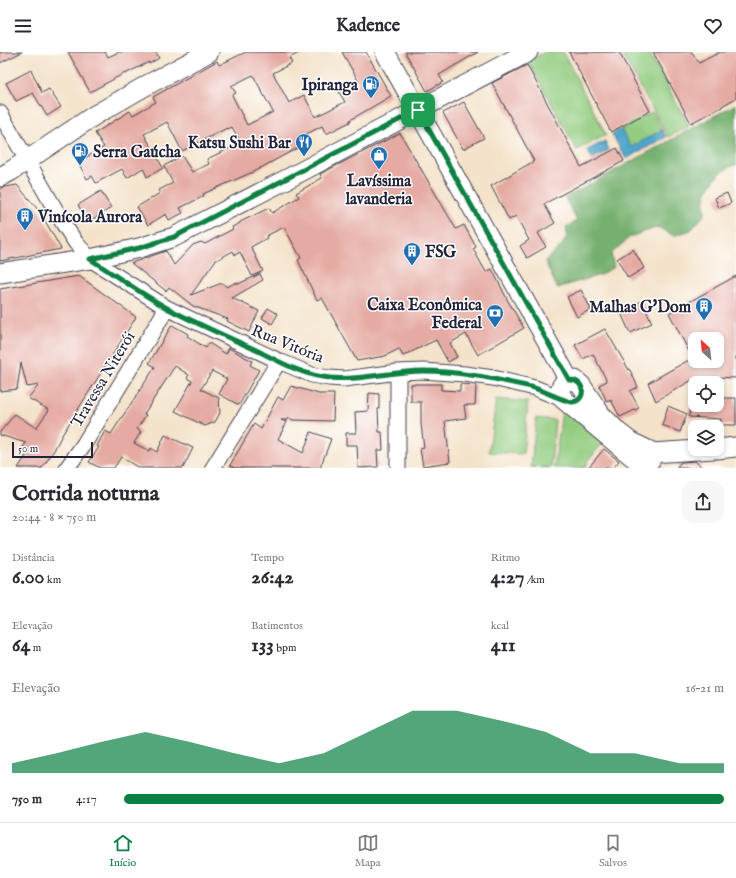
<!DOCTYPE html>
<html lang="pt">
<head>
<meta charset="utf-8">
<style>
	:root { --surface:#fff; --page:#f7f7f7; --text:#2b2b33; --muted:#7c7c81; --line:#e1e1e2; --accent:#0b8043 }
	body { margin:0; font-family:"IM FELL English",serif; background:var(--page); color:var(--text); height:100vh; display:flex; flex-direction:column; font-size:15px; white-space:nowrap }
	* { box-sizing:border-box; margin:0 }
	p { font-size:13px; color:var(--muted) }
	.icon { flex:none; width:22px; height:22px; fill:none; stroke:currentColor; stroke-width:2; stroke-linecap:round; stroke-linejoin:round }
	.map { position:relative; height:416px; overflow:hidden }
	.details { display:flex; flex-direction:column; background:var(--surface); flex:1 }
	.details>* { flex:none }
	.needle { width:26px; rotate:333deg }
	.controls { position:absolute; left:688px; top:280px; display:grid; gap:8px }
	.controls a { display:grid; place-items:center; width:36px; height:36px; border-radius:8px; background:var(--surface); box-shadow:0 2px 6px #0003; font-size:20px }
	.scale { position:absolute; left:12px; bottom:10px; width:81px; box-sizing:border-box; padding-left:4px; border:2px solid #22223b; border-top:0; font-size:11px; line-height:14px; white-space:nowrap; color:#22223b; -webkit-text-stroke:3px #fff; paint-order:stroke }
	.pin { position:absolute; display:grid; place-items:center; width:34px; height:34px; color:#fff; margin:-17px; border-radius:8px; box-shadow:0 2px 6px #0006 }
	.round { display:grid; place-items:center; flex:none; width:42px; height:42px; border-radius:12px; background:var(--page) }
	.overview { display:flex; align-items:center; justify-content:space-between; height:68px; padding:0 12px }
	h1 { font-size:22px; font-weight:800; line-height:30px }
	.metrics { display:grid; grid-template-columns:repeat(3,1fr); gap:6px; height:68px; padding:4px 12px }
	.metrics div { display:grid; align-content:center }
	.metrics b { font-size:20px; font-weight:800 }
	.metrics small { font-size:11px; font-weight:400 }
	.metrics p { font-size:11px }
	.chart { height:112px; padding:8px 12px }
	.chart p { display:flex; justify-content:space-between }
	.chart svg { width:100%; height:72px; margin-top:4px; fill:var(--accent); opacity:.7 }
	ul { padding:0 12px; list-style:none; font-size:13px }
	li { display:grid; grid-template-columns:64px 48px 1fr; align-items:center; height:30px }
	li i { height:10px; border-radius:5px; background:var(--accent) }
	header { display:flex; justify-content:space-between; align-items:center; height:52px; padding:0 12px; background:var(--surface); font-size:18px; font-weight:800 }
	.menu { display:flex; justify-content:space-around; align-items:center; height:56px; border-top:1px solid var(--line); background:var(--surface); font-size:11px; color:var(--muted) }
	.menu a { display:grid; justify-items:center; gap:2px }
	.menu .on { color:var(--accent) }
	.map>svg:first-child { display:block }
</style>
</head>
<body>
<header><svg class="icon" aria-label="menu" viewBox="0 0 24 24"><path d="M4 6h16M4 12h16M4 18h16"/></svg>Kadence<svg class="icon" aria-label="heart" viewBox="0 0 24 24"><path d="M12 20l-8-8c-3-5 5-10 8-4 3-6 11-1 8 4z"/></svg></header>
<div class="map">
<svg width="736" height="416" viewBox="0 0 736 416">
	<rect width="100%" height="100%" fill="#fff"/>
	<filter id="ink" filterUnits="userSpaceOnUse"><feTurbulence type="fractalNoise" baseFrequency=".025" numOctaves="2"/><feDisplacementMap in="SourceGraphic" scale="8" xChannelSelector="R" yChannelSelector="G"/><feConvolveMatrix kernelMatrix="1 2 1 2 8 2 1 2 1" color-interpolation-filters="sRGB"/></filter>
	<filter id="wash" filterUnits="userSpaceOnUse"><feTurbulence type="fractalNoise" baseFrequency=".012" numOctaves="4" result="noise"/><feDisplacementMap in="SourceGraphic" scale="16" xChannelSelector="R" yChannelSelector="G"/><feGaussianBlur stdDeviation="0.9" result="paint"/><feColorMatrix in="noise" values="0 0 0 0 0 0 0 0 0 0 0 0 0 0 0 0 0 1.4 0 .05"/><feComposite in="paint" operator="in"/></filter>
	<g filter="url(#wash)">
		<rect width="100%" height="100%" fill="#f4e3ca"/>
		<path fill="#93cc80" stroke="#5a775e" d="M 545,0 L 563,0 L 606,83 L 577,98 L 528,9 Z
			M 621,0 L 649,0 L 689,74 L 668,85 Z
			M 652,60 L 666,85 L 626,107 L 612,82 Z
			M 496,347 L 528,350 L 523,402 L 489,400 Z
			M 562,360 L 584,372 L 604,390 L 588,408 L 585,416 L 554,416 Z
			M 536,366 L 555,368 L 551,416 L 531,415 Z"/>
		<path fill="#76b06e" stroke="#4c6954" d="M 736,52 L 736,113 C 721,116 709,132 705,146 C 704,151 705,157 705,162 L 691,178 L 674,184 L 658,175 L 630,185 L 611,202 L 614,215 L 600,223 L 557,236 L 545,209 L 562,193 L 567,184 L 566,175 L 577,169 L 565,146 Z"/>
		<path fill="#4fa6cc" stroke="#386484" d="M 621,77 L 631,95 L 662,78 L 666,85 L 626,107 L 612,82 Z
			M 605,89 L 609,98 L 592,107 L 587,98 Z"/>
		<g id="blocks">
			<path fill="#e5aaa2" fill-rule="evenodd" d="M 0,0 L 22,0 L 0,11 Z
				M 68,0 L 105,0 L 108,5 L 119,0 L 156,0 L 159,6 L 149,12 L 149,10 L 125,22 L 125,21 L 90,40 Z
				M 246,0 L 301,0 L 289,6 L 292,11 L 273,21 L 289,51 L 304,43 L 315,65 L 345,50 L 339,40 L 359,30 L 342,0 L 366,0 L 391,44 L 350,68 L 350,70 L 326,82 L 322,74 L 299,86 L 303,93 L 255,119 L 203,142 L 204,144 L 180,156 L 183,161 L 169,168 L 166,162 L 148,173 L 137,155 L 160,141 L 159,138 L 173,131 L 164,114 L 182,104 L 192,120 L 209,112 L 207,107 L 241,91 L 232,75 L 228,77 L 227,76 L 182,99 L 167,70 L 144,82 L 163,116 L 147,125 L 143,116 L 127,126 L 122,117 L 96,131 L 92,124 L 87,127 L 78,110 L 104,95 L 95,81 L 130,59 L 133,63 L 156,50 L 153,45 L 217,9 L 219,13 ZM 253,23 L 273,60 L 247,73 L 232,43 L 236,41 L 231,34 Z
				M 405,0 L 478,0 L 439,23 L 443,30 L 427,39 Z
				M 569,0 L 619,0 L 650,59 L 611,80 Z
				M 653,0 L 692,0 L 699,11 L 720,0 L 736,0 L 736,46 L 722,54 L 722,55 L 691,71 Z
				M 527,13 L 581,115 L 617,96 L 624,109 L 544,152 L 555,171 L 538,181 L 546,195 L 527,206 L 520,194 L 529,188 L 516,164 L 509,168 L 491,134 L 534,109 L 492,31 Z
				M 31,18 L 42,41 L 49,37 L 61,55 L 47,64 L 33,41 L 16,49 L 6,31 Z
				M 464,50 L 484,86 L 463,97 L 443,61 Z
				M 400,81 L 456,177 L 464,173 L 476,195 L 473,197 L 486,220 L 492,217 L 508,249 L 524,276 L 478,303 L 466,282 L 450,291 L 457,305 L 448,310 L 436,288 L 403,304 L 399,297 L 385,304 L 357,309 L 322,246 L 317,248 L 298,208 L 301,206 L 284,175 L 266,184 L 267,186 L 251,195 L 263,219 L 252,224 L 240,200 L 235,203 L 233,199 L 215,209 L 191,243 L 222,231 L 227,235 L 237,230 L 238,232 L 260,222 L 263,228 L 232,246 L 259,259 L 249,280 L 227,269 L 228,267 L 193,254 L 169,235 L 166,239 L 131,211 L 166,199 L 174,213 L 193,193 L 201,190 L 205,192 L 233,177 L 232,175 L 240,171 L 240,170 L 269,156 L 272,161 L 299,145 L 296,141 L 322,126 L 320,122 Z
				M 17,133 L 40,160 L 61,197 L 0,209 L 0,136 Z
				M 101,139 L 111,156 L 88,170 L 78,153 Z
				M 727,141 L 731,151 L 719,156 L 715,146 Z
				M 633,197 L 644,216 L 628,226 L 617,207 Z
				M 79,224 L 136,265 L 62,383 L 55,396 L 55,397 L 42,416 L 18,416 L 27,402 L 21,398 L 26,391 L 0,383 L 0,380 L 15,362 L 36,376 L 49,358 L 28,346 L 39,333 L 27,335 L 21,311 L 17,337 L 0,339 L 0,237 Z
				M 736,224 L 736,326 L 714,325 L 713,331 L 691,331 L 692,328 L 656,349 L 648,331 L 687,309 L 694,309 L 669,261 ZM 695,287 L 718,287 L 717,309 L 695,309 Z
				M 581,238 L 591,257 L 577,265 L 567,245 Z
				M 642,249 L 652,271 L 630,281 L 620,259 Z
				M 268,256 L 278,262 L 272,272 L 262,266 Z
				M 172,273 L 188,282 L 187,284 L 206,296 L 209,291 L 226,302 L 229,296 L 252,309 L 250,313 L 259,318 L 239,353 L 219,342 L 227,327 L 212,319 L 201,337 L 219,346 L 220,361 L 215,370 L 205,374 L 175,359 L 192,329 L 187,326 L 189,323 L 175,314 L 144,362 L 146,363 L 137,377 L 141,380 L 134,391 L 149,399 L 151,396 L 157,400 L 165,383 L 193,396 L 183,416 L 139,416 L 121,405 L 114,416 L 100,416 L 89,410 L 99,395 L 97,394 L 105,379 L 111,382 L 155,315 L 149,311 Z
				M 605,277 L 629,318 L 630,318 L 638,335 L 630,339 L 639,356 L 620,365 L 611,348 L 607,350 L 599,333 L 607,329 L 593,302 L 583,307 L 575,293 Z
				M 411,332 L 441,332 L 441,338 L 460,339 L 460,332 L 476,333 L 475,353 L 464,353 L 466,366 L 445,369 L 450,410 L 423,414 L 420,397 L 424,396 L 421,372 L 421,350 L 411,350 Z
				M 291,334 L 319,342 L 334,342 L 333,369 L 293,368 L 289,366 L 288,368 L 281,368 L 287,370 L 278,387 L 303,401 L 311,380 L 331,387 L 320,416 L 234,416 L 230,413 L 254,372 L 261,377 L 278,345 L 283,348 Z
				M 369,341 L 379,342 L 379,357 L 378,357 L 379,380 L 382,380 L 383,398 L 377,398 L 378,415 L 358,416 L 357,393 L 346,393 L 346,381 L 356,381 L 355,360 L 368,359 Z
				M 721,346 L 736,346 L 736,373 L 721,373 L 721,367 L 689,365 L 690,353 L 721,353 Z
				M 668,354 L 687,362 L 680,380 L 662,373 Z
				M 604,397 L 619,409 L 613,416 L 588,416 Z
				M 695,409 L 703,416 L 676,416 L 681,410 Z"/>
		</g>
	</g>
	<g filter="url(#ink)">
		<use href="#blocks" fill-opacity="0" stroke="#423f50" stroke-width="1"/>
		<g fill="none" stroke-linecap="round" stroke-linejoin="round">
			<g stroke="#423f50" stroke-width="17">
				<path id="minor" d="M 0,61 L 63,171 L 76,191 L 90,207 L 167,256 L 279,309 L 312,323 L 329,326 L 344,327 L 398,320 L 423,319 L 465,322 L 493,326 L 535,336 L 563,347
					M 398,320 L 398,416
					M 67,416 L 84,392 L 167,256
					M 213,416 L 279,309"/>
			</g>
			<g stroke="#423f50" stroke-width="21">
				<path id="major" d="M 385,0 L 569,328
					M 0,125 L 11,119 L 95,63 L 147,33 L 209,0
					M 0,221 L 90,207 L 139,196 L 174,185 L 289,126 L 528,0
					M 569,328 L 575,328 L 581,333 L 601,363 L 618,380 L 631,390 L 650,399 C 654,407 649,413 640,411 L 563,347 C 558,339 560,332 569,328 Z
					M 717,397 L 736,395
					M 652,401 L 713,397"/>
			</g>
			<use href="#minor" stroke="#fff" stroke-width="15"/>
			<use href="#major" stroke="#fff" stroke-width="19"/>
		</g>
	</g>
	<g fill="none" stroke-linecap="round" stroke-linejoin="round" filter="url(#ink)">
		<g stroke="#fff" stroke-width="8">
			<path id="route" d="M 418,58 L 569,328 C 585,327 587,348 573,350 C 568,351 540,337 531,335 C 495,327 460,319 423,319 C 392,319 361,329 330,326 C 304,324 278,309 254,297 C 225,284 195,271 167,256 C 140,241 115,223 90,207 L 139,196 L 174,185 Z"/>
		</g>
		<use href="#route" stroke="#0b8043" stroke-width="5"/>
	</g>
	<defs>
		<g id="fuel-pin" transform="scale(0.9)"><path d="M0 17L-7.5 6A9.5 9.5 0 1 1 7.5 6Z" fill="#1f6fb2" stroke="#fff"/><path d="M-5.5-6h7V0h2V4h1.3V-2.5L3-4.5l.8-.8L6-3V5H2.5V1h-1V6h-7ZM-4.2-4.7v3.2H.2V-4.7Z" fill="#fff"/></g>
		<g id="restaurant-pin" transform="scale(0.9)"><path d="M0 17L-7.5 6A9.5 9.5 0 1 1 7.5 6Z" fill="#1f6fb2" stroke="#fff"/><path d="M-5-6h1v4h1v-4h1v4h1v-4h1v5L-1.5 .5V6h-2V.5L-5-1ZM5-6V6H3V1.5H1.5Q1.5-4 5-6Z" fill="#fff"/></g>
		<g id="shop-pin" transform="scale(0.9)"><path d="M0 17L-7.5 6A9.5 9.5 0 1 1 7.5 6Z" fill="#1f6fb2" stroke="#fff"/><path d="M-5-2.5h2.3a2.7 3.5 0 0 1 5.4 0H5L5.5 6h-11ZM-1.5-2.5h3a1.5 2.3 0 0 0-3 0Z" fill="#fff"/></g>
		<g id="building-pin" transform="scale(0.9)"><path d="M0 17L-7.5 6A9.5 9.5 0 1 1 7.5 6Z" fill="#1f6fb2" stroke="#fff"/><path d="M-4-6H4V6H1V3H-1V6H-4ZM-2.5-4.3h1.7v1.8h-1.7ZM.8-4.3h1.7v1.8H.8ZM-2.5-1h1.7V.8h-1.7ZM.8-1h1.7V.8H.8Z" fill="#fff"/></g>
		<g id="bank-pin" transform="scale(0.9)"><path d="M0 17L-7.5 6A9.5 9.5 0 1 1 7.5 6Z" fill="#1f6fb2" stroke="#fff"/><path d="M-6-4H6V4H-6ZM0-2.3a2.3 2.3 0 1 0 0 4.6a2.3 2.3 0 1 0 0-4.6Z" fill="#fff"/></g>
	</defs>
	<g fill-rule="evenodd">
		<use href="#fuel-pin" x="371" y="32"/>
		<use href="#restaurant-pin" x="304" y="90"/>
		<use href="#fuel-pin" x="80" y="99"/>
		<use href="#shop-pin" x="379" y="103"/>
		<use href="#building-pin" x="25" y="164"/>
		<use href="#building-pin" x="412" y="199"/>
		<use href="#building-pin" x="704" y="254"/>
		<use href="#bank-pin" x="495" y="261"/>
	</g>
	<g text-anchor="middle" stroke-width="3" stroke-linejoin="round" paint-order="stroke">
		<g font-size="16" font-weight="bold" fill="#22223b" stroke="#fff" text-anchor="end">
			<text x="358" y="38">Ipiranga</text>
			<text x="291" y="96">Katsu Sushi Bar</text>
			<text x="93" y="105" text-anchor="start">Serra Gaúcha</text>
			<text x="379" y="134" text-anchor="middle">Lavíssima<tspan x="379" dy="18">lavanderia</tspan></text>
			<text x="38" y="170" text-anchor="start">Vinícola Aurora</text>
			<text x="425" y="205" text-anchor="start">FSG</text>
			<text x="482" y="258">Caixa Econômica<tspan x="482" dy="18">Federal</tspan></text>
			<text x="691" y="260">Malhas G'Dom</text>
		</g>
		<g font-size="16" fill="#22223b" stroke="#fff">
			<text transform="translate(288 291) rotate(22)" y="6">Rua Vitória</text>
			<text transform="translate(102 327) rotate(-59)" y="6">Travessa Niterói</text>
		</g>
	</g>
</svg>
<div class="controls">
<a><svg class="needle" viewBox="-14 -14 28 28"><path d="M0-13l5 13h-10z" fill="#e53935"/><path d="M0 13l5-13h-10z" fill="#7c7c81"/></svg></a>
<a><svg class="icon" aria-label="locate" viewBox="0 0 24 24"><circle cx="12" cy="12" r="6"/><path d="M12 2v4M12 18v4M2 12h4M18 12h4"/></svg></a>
<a><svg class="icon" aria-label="layers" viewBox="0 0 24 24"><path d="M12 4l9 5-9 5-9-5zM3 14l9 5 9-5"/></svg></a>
</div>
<div class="scale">50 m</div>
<div class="pin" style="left:418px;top:58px;background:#1e9e55"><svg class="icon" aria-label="arrive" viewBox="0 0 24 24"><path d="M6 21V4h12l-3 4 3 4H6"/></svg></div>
</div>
<section class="details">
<div class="overview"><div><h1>Corrida noturna</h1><p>20:44 · 8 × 750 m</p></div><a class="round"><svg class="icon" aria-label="share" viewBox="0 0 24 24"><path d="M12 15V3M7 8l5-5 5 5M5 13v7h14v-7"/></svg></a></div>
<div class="metrics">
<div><p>Distância</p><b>6.00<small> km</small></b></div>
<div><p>Tempo</p><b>26:42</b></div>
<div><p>Ritmo</p><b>4:27<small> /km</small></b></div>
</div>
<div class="metrics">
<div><p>Elevação</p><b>64<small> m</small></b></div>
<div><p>Batimentos</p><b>133<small> bpm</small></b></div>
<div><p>kcal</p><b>411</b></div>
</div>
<div class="chart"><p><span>Elevação</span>16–21 m</p>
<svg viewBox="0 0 160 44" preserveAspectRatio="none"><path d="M0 44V38L10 32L20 25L30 19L40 25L50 32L60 38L70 32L80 19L90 6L100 6L110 12L120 19L130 32L140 32L150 38L160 38V44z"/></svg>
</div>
<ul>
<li><b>750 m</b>4:17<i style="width:100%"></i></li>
</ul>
</section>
<nav class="menu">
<a class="on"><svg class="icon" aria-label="home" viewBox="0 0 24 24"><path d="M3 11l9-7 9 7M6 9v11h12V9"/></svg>Início</a>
<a><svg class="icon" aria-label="map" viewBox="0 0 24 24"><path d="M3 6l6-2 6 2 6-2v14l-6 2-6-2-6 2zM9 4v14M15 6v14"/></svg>Mapa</a>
<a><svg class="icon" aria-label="saved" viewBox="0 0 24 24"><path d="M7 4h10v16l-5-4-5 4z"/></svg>Salvos</a>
</nav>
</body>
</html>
